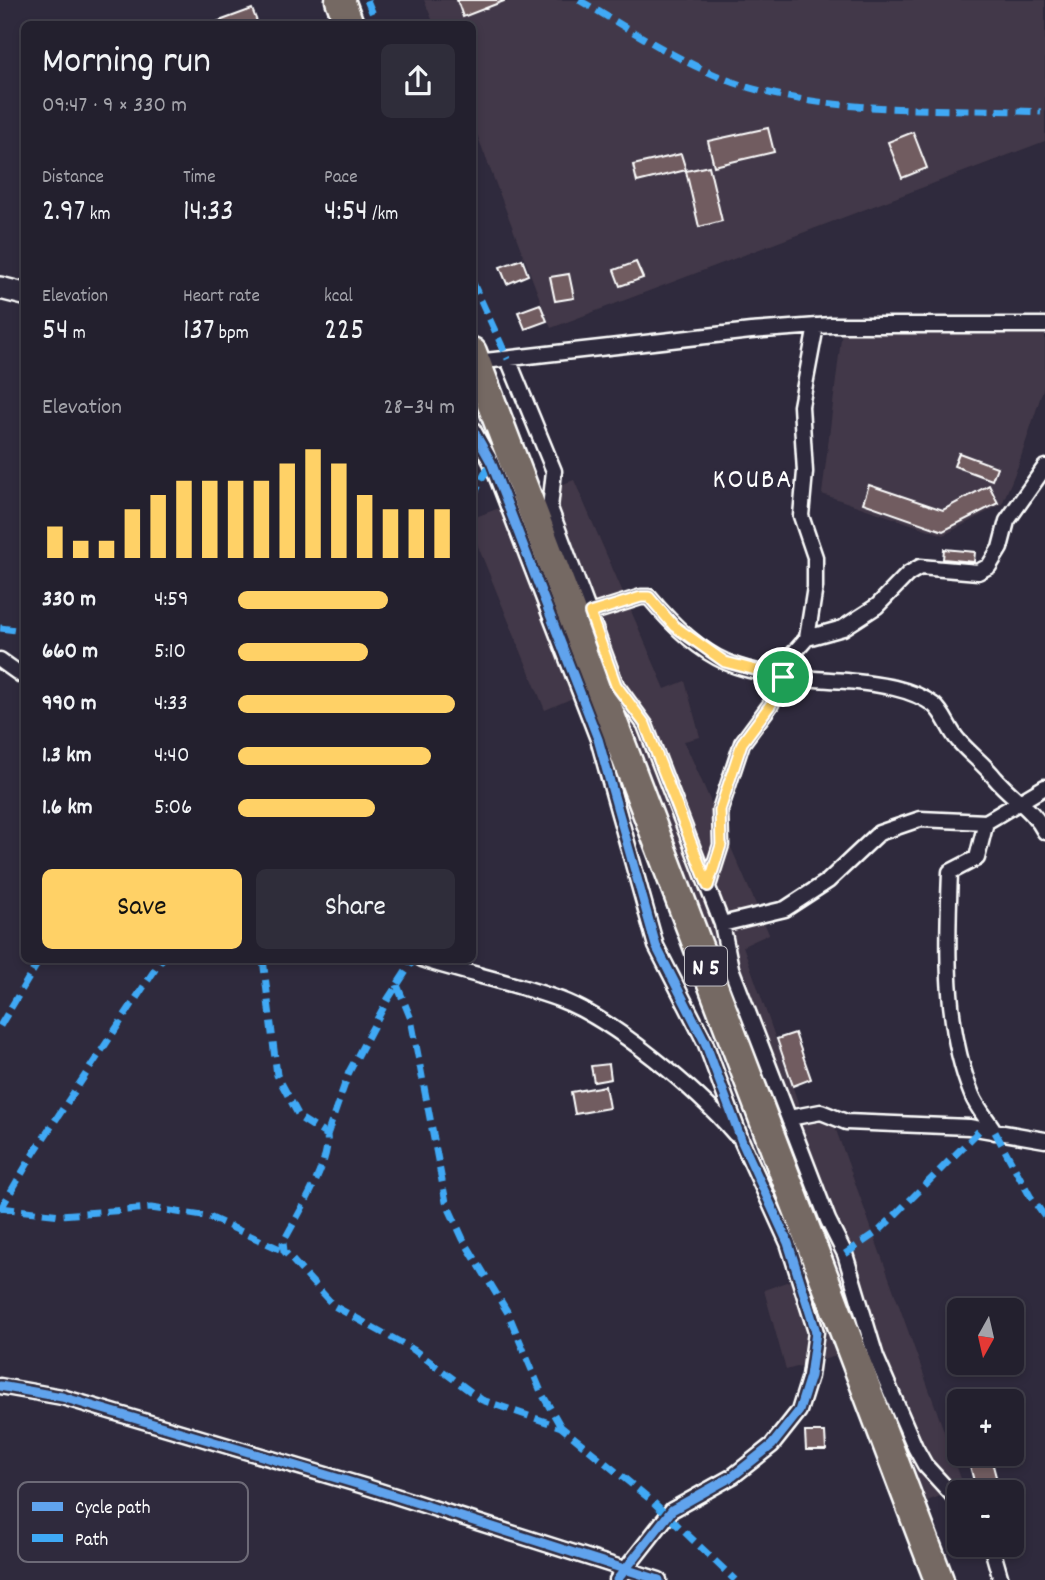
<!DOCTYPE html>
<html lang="en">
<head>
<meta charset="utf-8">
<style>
	:root { --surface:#23202e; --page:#2f2d3a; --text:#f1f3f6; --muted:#a3a3aa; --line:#403e4a; --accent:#ffd166 }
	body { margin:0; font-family:Dekko,sans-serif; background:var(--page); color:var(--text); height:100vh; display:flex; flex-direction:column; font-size:26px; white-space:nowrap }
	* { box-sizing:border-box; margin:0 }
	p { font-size:23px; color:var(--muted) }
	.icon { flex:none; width:38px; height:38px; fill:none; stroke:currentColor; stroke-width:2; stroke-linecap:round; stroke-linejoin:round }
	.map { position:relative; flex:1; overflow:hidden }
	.sheet { position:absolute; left:21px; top:21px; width:455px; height:942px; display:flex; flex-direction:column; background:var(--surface); border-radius:10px; box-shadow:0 4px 10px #0003,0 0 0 2px var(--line) }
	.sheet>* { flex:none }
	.needle { width:46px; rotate:188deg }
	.tools { position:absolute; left:947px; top:1298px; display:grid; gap:14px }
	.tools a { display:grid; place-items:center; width:77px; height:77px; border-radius:10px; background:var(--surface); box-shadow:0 4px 10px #0003,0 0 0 2px var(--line); font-size:35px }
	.pin { position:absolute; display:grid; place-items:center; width:60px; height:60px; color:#fff; margin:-30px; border:4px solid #fff; border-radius:50%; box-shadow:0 2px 7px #0007 }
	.round { display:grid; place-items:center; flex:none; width:74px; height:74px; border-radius:10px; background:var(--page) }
	.summary { display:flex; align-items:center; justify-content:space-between; height:119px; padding:0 21px }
	h1 { font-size:38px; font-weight:600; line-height:52px }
	.metrics { display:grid; grid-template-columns:repeat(3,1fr); gap:10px; height:119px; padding:7px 21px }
	.metrics div { display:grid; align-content:center }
	.metrics b { font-size:30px; font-weight:600 }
	.metrics small { font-size:19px; font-weight:400 }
	.metrics p { font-size:19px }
	.chart { height:196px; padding:14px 21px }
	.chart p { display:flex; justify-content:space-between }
	.chart svg { width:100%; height:126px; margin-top:7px; stroke:var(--accent); stroke-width:6 }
	.action { display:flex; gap:14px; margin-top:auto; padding:14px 21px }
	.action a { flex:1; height:80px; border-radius:10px; background:var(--accent); color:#111; font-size:28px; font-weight:600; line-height:80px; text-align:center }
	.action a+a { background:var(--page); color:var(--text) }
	ul { padding:0 21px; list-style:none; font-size:23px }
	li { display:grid; grid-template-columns:112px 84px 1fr; align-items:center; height:52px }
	li i { height:18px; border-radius:9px; background:var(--accent) }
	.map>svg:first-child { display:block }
</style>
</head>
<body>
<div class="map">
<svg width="1045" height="1580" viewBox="0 0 1045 1580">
	<rect width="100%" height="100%" fill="#2f2a3d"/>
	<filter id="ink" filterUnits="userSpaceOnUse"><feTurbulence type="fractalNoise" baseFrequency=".0143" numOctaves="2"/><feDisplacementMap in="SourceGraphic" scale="14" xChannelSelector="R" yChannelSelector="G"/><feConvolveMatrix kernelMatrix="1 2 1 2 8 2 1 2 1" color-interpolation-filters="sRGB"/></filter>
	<g filter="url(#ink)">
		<path fill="#433948" d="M 424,0 L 1045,0 L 1045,141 L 551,328 L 473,124 L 472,24 L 434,24 Z
			M 842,331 L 1045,331 L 1045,383 L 1018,466 L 1002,504 L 944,535 L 822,494 Z
			M 574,480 L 665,689 L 685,681 L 700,737 L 684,741 L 769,934 L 743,946 L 800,1108 L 826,1102 L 964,1487 L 911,1507 L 851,1352 L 786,1370 L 764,1290 L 820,1270 L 598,687 L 545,710 L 473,534 L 473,518 Z"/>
		<path fill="#715b60" stroke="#fff" stroke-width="2" d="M 457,0 L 504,0 L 504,1 L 463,17 Z
			M 252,9 L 258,24 L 215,24 L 214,23 Z
			M 768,128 L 774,152 L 714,166 L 708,141 Z
			M 913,132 L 927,168 L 902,178 L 888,142 Z
			M 681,154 L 686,170 L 637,182 L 633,165 Z
			M 709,166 L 722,221 L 699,227 L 686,171 Z
			M 522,259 L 528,275 L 507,284 L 500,267 Z
			M 636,262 L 643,278 L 620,286 L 614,270 Z
			M 569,274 L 574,298 L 555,301 L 550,277 Z
			M 540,304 L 547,321 L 525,329 L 518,312 Z
			M 959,453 L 997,467 L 992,480 L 954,466 Z
			M 869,485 L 943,510 L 989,485 L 998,503 L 943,531 L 863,503 Z
			M 944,549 L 975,552 L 974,562 L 943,559 Z
			M 795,1033 L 811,1079 L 793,1086 L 777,1039 Z
			M 609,1064 L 611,1079 L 594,1082 L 591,1066 Z
			M 605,1086 L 609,1108 L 575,1114 L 571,1092 Z
			M 805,1432 L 825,1432 L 826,1450 L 806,1450 Z
			M 967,1454 L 990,1454 L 999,1488 L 977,1493 Z"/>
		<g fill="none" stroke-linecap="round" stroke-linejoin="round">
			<g stroke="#fff" stroke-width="19">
				<path id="street" d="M 508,359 L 554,471 L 550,508 L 616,685 L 645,725 L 722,924 L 731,968 L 828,1220 L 845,1254 L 876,1357 L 915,1447 L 925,1465 L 959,1502
					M 476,362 L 751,331 L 831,325 L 1045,325
					M 472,428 L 491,462 L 598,739 L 656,946 L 705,1042 L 742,1142 L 788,1243 L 816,1332 L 810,1376 L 799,1411 L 772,1445 L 733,1476 L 672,1510 L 617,1580
					M 584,615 L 641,597 L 649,597 C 669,621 696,649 726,662 C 763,678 807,678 847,681 C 875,684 910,687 934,705 C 944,713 949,730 958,740 C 969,753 984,764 995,778 C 1012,798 1033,809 1045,832
					M 807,638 L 843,628 L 877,606 L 908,574 L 920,567 L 978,572 L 989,566 L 1000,548 L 1007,521 L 1045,467
					M 0,660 L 24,677
					M 986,822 L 977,858 L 950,872 C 947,945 944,1026 972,1095 C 977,1108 988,1120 995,1132
					M 708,886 L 721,845 L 720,810 L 742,743 L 771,704 L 793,654 L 807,638 L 815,587 L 815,557 L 801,516 L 805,472 L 801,406 L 816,326
					M 722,924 L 785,909 L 828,881 L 879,833 L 920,819 L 986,822 L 1045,787
					M 422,959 C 468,974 516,983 561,1000 C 614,1020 698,1091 735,1134
					M 789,1118 L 821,1112 L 846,1122 L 969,1127 L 1045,1140
					M 0,1386 L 62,1397 L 367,1487 L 659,1580
					M 991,1545 L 1001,1580"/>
			</g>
			<g stroke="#fff" stroke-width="26">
				<path id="secondary" d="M 0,288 L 24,294"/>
			</g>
			<g stroke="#fff" stroke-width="33">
				<path id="highway" d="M 340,0 L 349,24
					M 472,352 L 939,1580"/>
			</g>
			<use href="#street" stroke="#2f2a3d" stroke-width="14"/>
			<use href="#secondary" stroke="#2f2a3d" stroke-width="21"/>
			<use href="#highway" stroke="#756964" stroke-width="28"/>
			<path stroke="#3fa9f5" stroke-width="7" stroke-dasharray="14 7" stroke-linecap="butt" d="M 367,0 L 377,24
				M 579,0 C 635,32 692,71 754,89 C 846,115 946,107 1041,112
				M 472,281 L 508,359
				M 472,498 L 491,462
				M 0,628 L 24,631
				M 263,959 L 277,1075 L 300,1118 L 327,1135 C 331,1164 296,1217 283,1243 L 284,1251 L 334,1306 L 414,1350 L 482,1400 L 561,1427 L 651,1500 L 735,1580
				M 397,985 L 411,1019 L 446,1202 L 463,1239 L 508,1313 L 542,1394 L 561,1427
				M 0,1026 L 40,959
				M 995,1132 L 1030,1196 L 1045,1217
				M 327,1135 L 349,1072 L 388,999 L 414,959
				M 1,1208 L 60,1215 L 151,1208 L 209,1217 L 284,1251
				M 0,1210 L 35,1151 L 162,959
				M 845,1254 L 879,1231 L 981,1129"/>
			<g stroke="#2f2a3d" stroke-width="13">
				<path id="cycleway" d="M 472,428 L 491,462 L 598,739 L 656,946 L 705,1042 L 742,1142 L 788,1243 L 816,1332 L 810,1376 L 799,1411 L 772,1445 L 733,1476 L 672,1510 L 617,1580
					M 0,1386 L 62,1397 L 367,1487 L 659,1580"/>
			</g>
			<use href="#cycleway" stroke="#60a3ed" stroke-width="9"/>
		</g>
	</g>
	<g fill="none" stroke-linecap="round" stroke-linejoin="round" filter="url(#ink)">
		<g stroke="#fff" stroke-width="14">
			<path id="route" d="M 641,597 L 649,597 L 674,626 L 725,662 L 783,677 L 771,704 L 742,743 L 720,810 L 721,845 L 708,886 L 645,724 L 616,685 L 590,613 Z"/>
		</g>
		<use href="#route" stroke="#ffd166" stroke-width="9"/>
	</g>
	<g text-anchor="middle" stroke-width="5" stroke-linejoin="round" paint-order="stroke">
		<rect fill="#2f2a3d" stroke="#c1bfc5" stroke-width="2" x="685" y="946.5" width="42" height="39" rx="5"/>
		<g font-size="23" font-weight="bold" fill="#fff">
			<text x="706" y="974">N 5</text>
		</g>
		<g font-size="28" letter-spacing="2" fill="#fff" stroke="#2f2a3d">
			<text x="753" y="487">KOUBA</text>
		</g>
	</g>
	<rect x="18" y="1482" width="230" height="80" rx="10" fill="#2f2a3d" stroke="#6d6a77" stroke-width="2"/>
	<rect x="32" y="1502" width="31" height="9" fill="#60a3ed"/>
	<rect x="32" y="1534" width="31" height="8" fill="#3fa9f5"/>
	<g font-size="19" fill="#fff">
		<text x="75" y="1513">Cycle path</text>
		<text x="75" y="1545">Path</text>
	</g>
</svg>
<div class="tools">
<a><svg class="needle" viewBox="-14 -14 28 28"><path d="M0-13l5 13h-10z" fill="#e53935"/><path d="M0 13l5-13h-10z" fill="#a3a3aa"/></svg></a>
<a>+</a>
<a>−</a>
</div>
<div class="pin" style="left:783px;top:677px;background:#1e9e55"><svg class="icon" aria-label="arrive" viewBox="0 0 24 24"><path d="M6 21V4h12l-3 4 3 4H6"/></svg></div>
<section class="sheet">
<div class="summary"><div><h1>Morning run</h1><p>09:47 · 9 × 330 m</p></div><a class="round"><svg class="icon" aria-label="share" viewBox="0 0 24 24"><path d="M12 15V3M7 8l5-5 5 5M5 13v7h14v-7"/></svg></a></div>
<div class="metrics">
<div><p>Distance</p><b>2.97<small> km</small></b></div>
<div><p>Time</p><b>14:33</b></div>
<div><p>Pace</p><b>4:54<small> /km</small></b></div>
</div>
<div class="metrics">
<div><p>Elevation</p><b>54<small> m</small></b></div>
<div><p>Heart rate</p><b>137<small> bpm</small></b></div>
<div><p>kcal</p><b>225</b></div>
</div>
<div class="chart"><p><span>Elevation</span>28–34 m</p>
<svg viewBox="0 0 160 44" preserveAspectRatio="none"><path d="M5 44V33M15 44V38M25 44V38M35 44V27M45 44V22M55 44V17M65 44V17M75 44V17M85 44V17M95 44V11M105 44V6M115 44V11M125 44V22M135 44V27M145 44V27M155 44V27"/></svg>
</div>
<ul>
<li><b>330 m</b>4:59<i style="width:69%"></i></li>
<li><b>660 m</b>5:10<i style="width:60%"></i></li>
<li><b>990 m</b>4:33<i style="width:100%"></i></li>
<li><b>1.3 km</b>4:40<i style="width:89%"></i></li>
<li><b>1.6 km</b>5:06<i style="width:63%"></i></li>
</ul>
<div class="action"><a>Save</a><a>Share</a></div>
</section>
</div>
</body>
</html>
